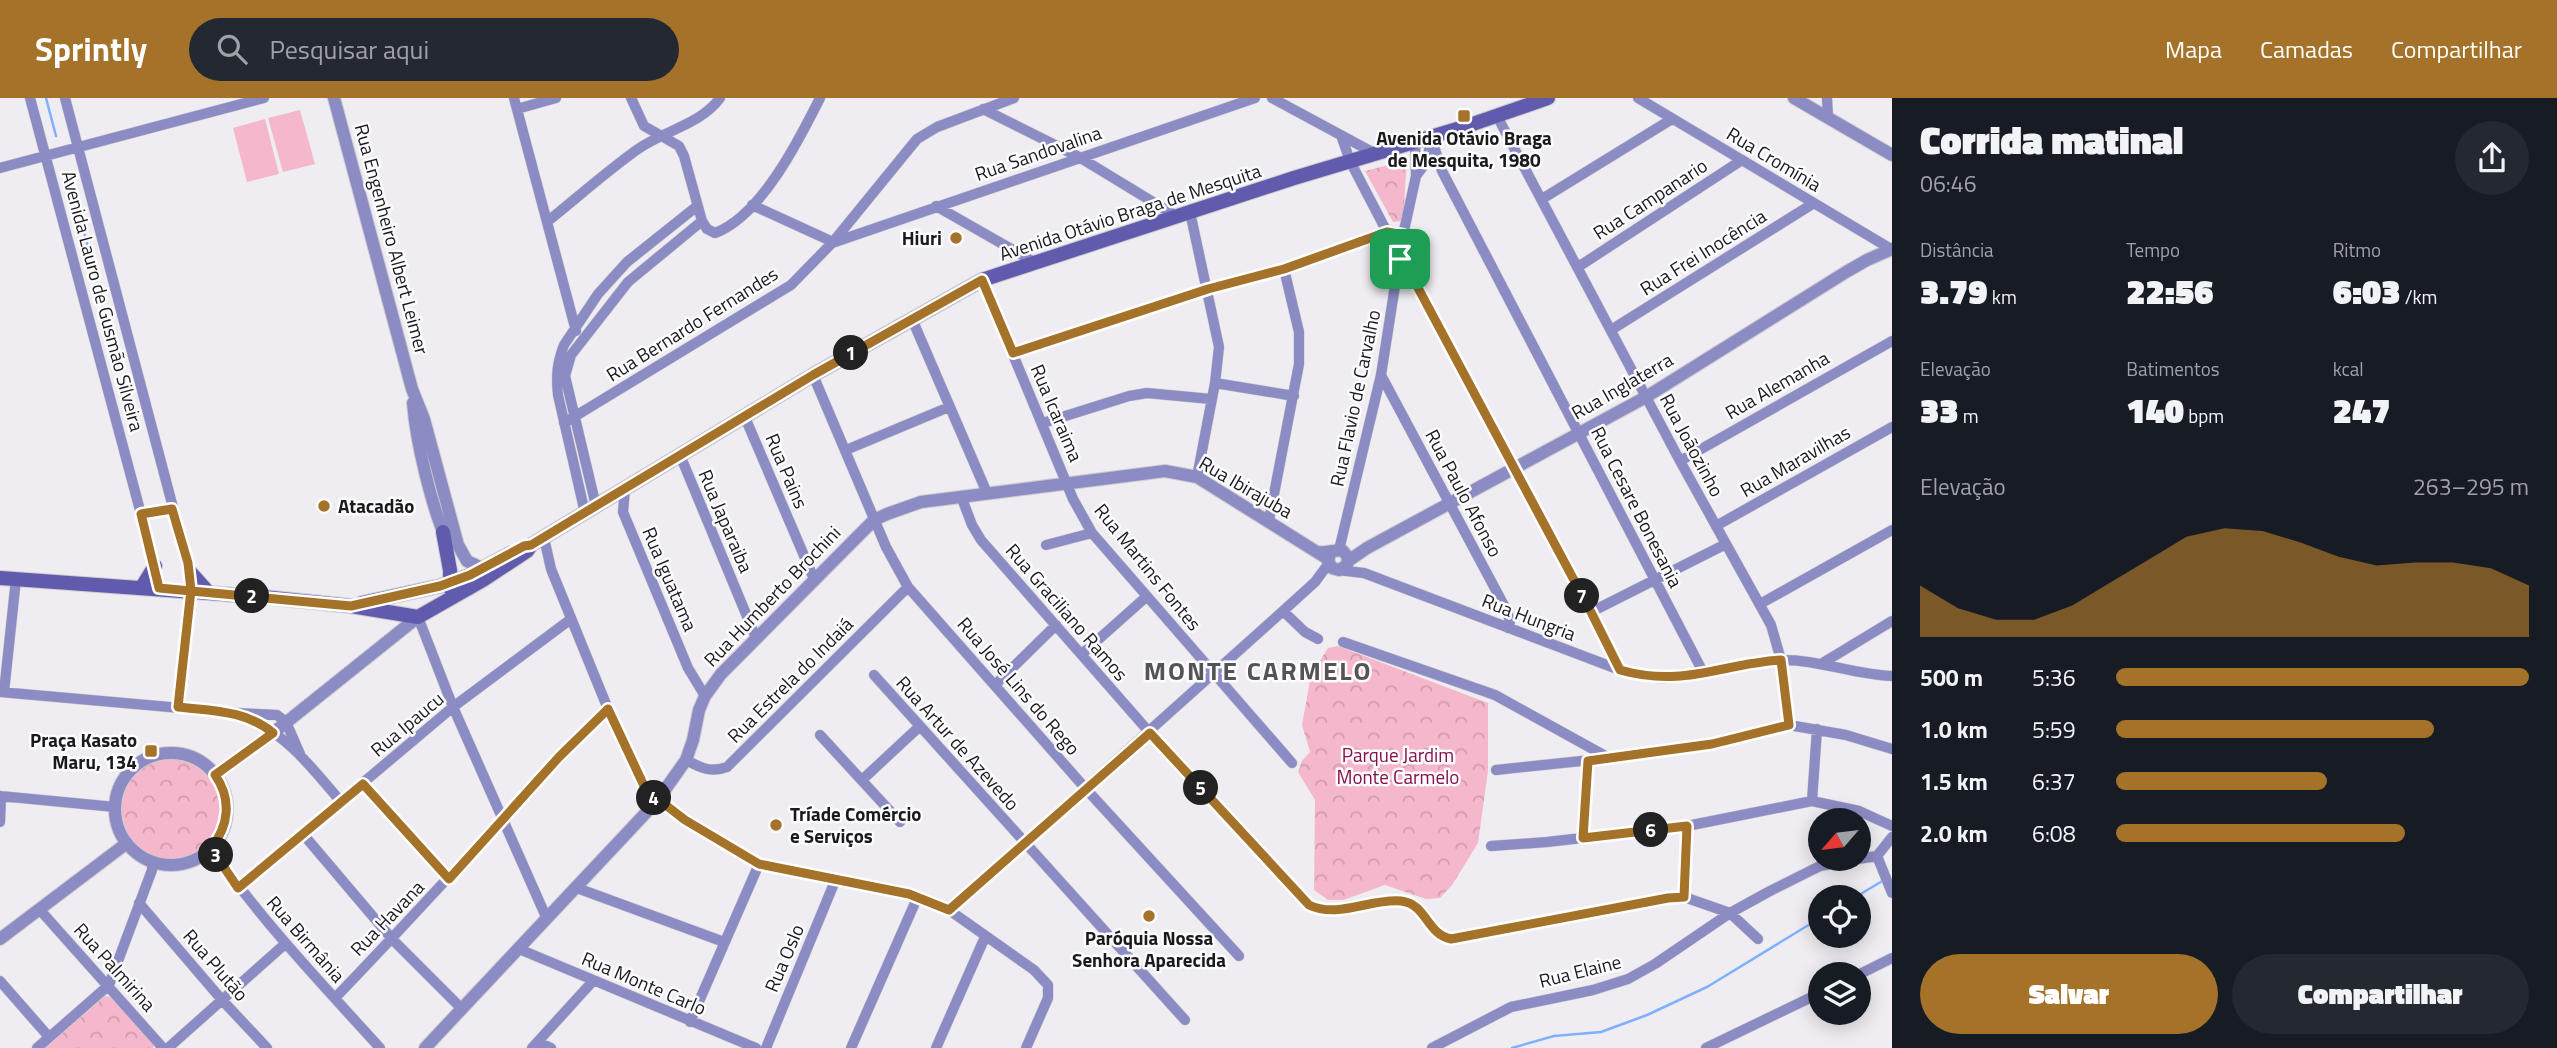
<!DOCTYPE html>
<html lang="pt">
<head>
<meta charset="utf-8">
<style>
	:root { --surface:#171b24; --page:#242831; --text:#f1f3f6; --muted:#9ea1a6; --accent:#a5722a }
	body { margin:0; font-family:"Titillium Web",sans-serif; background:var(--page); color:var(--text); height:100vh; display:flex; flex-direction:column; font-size:26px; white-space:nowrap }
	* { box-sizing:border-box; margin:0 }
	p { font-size:23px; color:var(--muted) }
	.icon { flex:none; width:38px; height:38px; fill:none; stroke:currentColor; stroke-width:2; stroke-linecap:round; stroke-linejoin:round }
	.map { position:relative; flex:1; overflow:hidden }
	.side { display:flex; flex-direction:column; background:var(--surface); width:665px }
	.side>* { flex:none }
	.needle { width:46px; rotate:242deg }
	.fabs { position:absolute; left:1808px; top:710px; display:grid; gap:14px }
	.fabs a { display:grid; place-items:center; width:63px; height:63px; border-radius:50%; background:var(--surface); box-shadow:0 4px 18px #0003; font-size:35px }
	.pin { position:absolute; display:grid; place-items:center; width:60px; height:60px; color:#fff; margin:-30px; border-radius:14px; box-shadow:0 4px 10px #0006 }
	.km { position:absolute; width:35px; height:35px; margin:-18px; border-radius:50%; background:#222; color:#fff; font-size:19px; line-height:35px; text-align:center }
	.round { display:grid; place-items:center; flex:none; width:74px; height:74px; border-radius:37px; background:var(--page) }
	.head { display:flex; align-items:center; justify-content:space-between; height:119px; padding:0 28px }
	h1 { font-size:38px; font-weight:800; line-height:52px }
	.metrics { display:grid; grid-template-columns:repeat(3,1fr); gap:10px; height:119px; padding:7px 28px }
	.metrics div { display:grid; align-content:center }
	.metrics b { font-size:35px; font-weight:800 }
	.metrics small { font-size:19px; font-weight:400 }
	.metrics p { font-size:19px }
	.chart { height:196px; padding:14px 28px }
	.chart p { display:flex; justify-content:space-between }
	.chart svg { width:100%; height:126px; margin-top:7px; fill:var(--accent); opacity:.7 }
	.button { display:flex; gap:14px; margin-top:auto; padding:14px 28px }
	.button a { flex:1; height:80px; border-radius:42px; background:var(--accent); color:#fff; font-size:28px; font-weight:800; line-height:80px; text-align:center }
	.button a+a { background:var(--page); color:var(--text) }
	ul { padding:0 28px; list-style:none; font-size:23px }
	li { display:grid; grid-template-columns:112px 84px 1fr; align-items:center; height:52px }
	li i { height:18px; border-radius:9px; background:var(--accent) }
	header { display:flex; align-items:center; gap:42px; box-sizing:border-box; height:98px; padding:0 35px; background:var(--accent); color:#fff }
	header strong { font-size:33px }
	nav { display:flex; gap:38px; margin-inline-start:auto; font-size:24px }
	.search { width:490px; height:63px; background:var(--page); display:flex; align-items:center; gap:18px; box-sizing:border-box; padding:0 24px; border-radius:38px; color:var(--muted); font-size:26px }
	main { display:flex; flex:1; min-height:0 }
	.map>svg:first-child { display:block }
</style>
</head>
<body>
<header>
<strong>Sprintly</strong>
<div class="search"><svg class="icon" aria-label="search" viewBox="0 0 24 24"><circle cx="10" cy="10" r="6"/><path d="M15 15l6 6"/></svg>Pesquisar aqui</div>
<nav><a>Mapa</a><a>Camadas</a><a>Compartilhar</a></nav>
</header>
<main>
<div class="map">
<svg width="1892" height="950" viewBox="0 0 1892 950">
	<defs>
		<pattern id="park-crowns" width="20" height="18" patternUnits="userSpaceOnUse" patternTransform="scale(1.75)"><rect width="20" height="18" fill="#f4b7cb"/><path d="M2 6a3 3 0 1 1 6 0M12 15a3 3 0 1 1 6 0" fill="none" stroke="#d19dae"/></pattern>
	</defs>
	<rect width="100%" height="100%" fill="#efedf1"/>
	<path fill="url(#park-crowns)" d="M 1407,62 L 1403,123 L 1393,124 L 1365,73 Z
		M 1338,548 L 1488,605 L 1488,673 L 1478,745 L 1452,787 L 1440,800 L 1426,801 L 1385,787 L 1343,802 L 1328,802 L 1314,792 L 1315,702 L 1298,674 L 1302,663 L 1310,654 L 1302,627 L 1311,577 L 1328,550 Z
		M115 711a56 56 0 1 1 112 0a56 56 0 1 1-112 0Z
		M 105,898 L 113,900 L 154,947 L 153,950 L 45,950 Z"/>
	<path fill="#f4b7cb" d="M 300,12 L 315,66 L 283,74 L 268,20 Z
		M 265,21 L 279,76 L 247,84 L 233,30 Z"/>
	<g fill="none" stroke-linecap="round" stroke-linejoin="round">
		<path stroke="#7fb0fe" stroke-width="2.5" d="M 46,0 L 56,38
			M 68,74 L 97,183
			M 1854,800 L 1884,782
			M 1512,950 L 1554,938 L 1601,934 L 1647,917 L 1707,889 L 1820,820"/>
		<g stroke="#cdcbcf" stroke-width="11">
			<path id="minor" d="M 30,0 L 141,416 L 159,490
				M 65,0 L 190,474 L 191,492 L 178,609
				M 514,0 L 576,233
				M 631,0 L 644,28 L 679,48 L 684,58 L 702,123 L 707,131 L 715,135 C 761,118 799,42 820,0
				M 1272,0 L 1374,55
				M 1638,0 L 1891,151
				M 1827,0 L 1828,19
				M 517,11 L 556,0
				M 983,11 L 1079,59 L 1176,118
				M 1497,18 L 1680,363 L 1771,527 L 1781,562 L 1789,627
				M 1341,37 L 1350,63 L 1387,134
				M 1431,39 L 1442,73 L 1704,576
				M 0,70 L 264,0
				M 1416,78 L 1427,63 L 1430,47
				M 1542,101 L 1672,21
				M 752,107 L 833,144
				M 936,108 L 1034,164
				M 1190,114 L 1219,249 L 1215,285 L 1197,379
				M 548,123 C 578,99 607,73 638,51 C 665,32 700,27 720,0
				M 835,144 L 1255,0
				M 1400,161 L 1417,188 L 1591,514 L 1620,572
				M 1578,169 L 1742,62
				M 982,182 L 1073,401 L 1092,435 L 1292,665
				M 912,221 L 987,395
				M 1611,232 L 1814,105
				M 1013,255 L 1208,191 L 1284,171 L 1387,134 L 1403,137
				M 813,277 L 886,449 L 908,489 L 1086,691 L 1239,858
				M 1381,277 L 1507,513 L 1510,524 L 1508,530
				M 1215,285 L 1294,298
				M 744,317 L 814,481
				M 564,325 L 791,187 L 833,144 L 917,41 L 937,29 L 1014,0
				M 1043,325 L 1129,298 L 1147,295 L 1211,301
				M 846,352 L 949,309
				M 680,357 L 756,540
				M 1680,363 L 1892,243
				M 625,391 L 623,414 L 688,570 L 705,598
				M 961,398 L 972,427 L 981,442 L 1150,635 L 1309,807 C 1337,821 1371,800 1401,803 C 1427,806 1426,837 1451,841 L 1668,800 L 1684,799 L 1730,815 L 1758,841
				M 596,408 L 565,278 L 571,257 L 628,184 L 702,123
				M 585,415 L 558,297 C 556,278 557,265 564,247 L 598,196 L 627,164 L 696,109
				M 141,416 L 172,411
				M 1269,422 L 1299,266 L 1299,234 L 1284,171
				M 1716,428 L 1892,329
				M 544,440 L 551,471 L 608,611 L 646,692 L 657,703 L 759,766 L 918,798 L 949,812 L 1034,872 L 1048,887 L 1048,900 L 1026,950
				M 1046,447 L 1092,435
				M 1339,452 L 1381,277 L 1403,137 L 1416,78 L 1415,44
				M 1337,472 L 1364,475 L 1620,572 C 1632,575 1644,580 1657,580 C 1699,582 1738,563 1780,562 C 1818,561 1854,577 1892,578
				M 1760,506 L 1892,432
				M 1283,513 L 1305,534 L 1318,541
				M 1591,514 L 1726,446
				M 418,519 L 453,609 L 547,821
				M 1343,544 L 1495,597 L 1609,660
				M 1082,556 L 1146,499
				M 1821,566 L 1892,523
				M 874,577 L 1185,922
				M 995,587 L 1056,527
				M 0,594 L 237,615 L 277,617 L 286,624 L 300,656
				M 4,594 L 16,481
				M 244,618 C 286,635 313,671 341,704
				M 820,637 L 900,724
				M 686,662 C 701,670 711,675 727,669 L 908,489
				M 1496,672 L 1610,660 L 1712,646 L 1789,627 L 1846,637 L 1892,651
				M 862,682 L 920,628
				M 363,686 L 449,781
				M 0,698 L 115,709
				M 1812,703 L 1817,631
				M 0,724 L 1,698
				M 303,736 L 392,841 L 462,911
				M 1583,740 L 1588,663
				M 1491,748 L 1547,744 L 1687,728 L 1812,703 L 1859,713 L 1892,728
				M 211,750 C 261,822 321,885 380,950
				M 1877,758 L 1892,795
				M 1877,758 L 1892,739
				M 1858,761 L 1877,758
				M 238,790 L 453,609 L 571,521
				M 577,790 L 724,844
				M 1684,799 L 1687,728
				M 139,805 L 222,902 L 267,950
				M 40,812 L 163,950
				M 949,812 L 1283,513 L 1315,484 L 1329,465
				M 519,851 L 756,950
				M 1858,877 L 1892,860
				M 0,883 L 49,939
				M 335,900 C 427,805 514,705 608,611
				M 690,924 L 759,766
				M 538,944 L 551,950
				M 37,950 L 109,887 L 152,772 L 152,763
				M 168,950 L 285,846
				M 532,950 L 593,883
				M 766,950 L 835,783
				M 851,950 L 918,798
				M 936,950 L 985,839
				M 1432,950 L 1511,909 L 1593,892 L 1628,881 L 1655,866 L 1730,815 L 1770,793 L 1820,768 L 1856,761
				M 1706,950 L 1820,895"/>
		</g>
		<g stroke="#cdcbcf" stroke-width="14">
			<path id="tertiary" d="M 334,0 L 412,291 L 424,321 L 458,447 L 467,463 L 482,470
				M 1794,0 L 1892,57
				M 413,305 C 416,343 431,406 446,441
				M 1318,454 C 1328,455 1336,451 1343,453 L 1348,459 L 1347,467 L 1339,472 L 1332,470 L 1328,463 L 1330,456
				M 1348,463 L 1367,450 L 1646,299 L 1846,174 L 1867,162 L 1892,151
				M115 711a56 56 0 1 1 112 0a56 56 0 1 1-112 0Z
				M 215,677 L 273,635 L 418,519
				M 0,841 L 127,745
				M 425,950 L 657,703 L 686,662 L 693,642 L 699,612 L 705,598 L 721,576 L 874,422 L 887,416 L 921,404 L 1165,373 L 1197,379 L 1328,461"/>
		</g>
		<g stroke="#cdcbcf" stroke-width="16">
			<path id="secondary" d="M 443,434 L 450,472 L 450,490
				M 190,474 L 208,494
				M 0,480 L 263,499 L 351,508 L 418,519 L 483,482 L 527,453 L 531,447 L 813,277 L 982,182 L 1294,80 L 1464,29 L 1548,0
				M 142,489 L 155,468
				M 362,505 L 440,488 L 470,477 L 511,455"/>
		</g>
		<use href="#minor" stroke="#8c8cc5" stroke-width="10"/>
		<use href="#tertiary" stroke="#8c8cc5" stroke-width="12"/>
		<use href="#secondary" stroke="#605bad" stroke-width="14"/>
	</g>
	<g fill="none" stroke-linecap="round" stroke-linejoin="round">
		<g stroke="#fff" stroke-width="14">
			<path id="route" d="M 1400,161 L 1404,137 L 1387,134 L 1284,171 L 1208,191 L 1013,255 L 982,182 L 813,277 L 531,447 L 524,448 L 470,477 L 440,488 L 351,508 L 159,490 L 141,416 L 172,411 L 188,465 L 191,492 L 178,609 C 211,613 246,612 273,635 L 215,677 C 232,701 229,728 211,750 L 238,790 L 363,686 L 449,781 L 559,659 L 608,611 L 646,692 L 685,722 L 759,766 L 909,796 L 949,812 L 1150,635 L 1309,807 C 1338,821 1371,800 1401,803 C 1427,806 1426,836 1451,841 L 1668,800 L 1684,799 L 1687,728 L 1583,740 L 1588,663 L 1712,646 L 1789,627 L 1781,562 C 1720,566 1684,590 1620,572 L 1591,514 L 1417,188 L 1400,161"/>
		</g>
		<use href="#route" stroke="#a5722a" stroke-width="9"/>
	</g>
	<g fill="#a5722a" stroke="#fcfbfe" stroke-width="2.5">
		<rect x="1457" y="11" width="14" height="14" rx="3.5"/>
		<circle cx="956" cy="140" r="7"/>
		<circle cx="324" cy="408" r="7"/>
		<rect x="144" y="646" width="14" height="14" rx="3.5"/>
		<circle cx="776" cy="727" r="7"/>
		<circle cx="1149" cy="818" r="7"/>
	</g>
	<g text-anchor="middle" stroke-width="5" stroke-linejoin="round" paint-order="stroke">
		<g font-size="19" font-weight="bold" fill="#1b1a1b" stroke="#fcfbfe">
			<text x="1464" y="47">Avenida Otávio Braga<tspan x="1464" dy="22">de Mesquita, 1980</tspan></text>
			<text x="942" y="147" text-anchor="end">Hiuri</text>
			<text x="338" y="415" text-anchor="start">Atacadão</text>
			<text x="137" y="649" text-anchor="end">Praça Kasato<tspan x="137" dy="22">Maru, 134</tspan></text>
			<text x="790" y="723" text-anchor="start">Tríade Comércio<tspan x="790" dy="22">e Serviços</tspan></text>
			<text x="1149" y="847">Paróquia Nossa<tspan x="1149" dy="22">Senhora Aparecida</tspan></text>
		</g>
		<g font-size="19" fill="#1b1a1b" stroke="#fcfbfe">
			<text transform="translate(1038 55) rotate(-19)" y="7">Rua Sandovalina</text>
			<text transform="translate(1774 61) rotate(31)" y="7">Rua Cromínia</text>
			<text transform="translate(1650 101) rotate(-33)" y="7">Rua Campanario</text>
			<text transform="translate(1130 114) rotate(-18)" y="7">Avenida Otávio Braga de Mesquita</text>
			<text transform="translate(392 141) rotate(75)" y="7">Rua Engenheiro Albert Leimer</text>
			<text transform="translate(1703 154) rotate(-32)" y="7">Rua Frei Inocência</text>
			<text transform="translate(103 203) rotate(75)" y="7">Avenida Lauro de Gusmão Silveira</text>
			<text transform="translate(692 226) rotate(-32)" y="7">Rua Bernardo Fernandes</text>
			<text transform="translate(1777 287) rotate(-30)" y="7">Rua Alemanha</text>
			<text transform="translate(1622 288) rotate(-30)" y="7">Rua Inglaterra</text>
			<text transform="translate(1355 300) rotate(-78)" y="7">Rua Flavio de Carvalho</text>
			<text transform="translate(1057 315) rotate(67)" y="7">Rua Icaraima</text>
			<text transform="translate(1692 347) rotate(62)" y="7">Rua Joãozinho</text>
			<text transform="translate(1795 363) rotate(-30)" y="7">Rua Maravilhas</text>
			<text transform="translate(787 373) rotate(67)" y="7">Rua Pains</text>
			<text transform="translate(1246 389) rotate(30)" y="7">Rua Ibirajuba</text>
			<text transform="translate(1464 395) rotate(62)" y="7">Rua Paulo Afonso</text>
			<text transform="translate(1637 409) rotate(63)" y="7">Rua Cesare Bonesania</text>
			<text transform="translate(726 423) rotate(67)" y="7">Rua Japaraiba</text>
			<text transform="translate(1148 469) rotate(51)" y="7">Rua Martins Fontes</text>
			<text transform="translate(670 481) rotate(67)" y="7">Rua Iguatama</text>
			<text transform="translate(772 498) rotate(-46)" y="7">Rua Humberto Brochini</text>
			<text transform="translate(1067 514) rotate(49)" y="7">Rua Graciliano Ramos</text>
			<text transform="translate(1529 519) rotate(21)" y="7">Rua Hungria</text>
			<text transform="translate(790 582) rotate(-45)" y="7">Rua Estrela do Indaiá</text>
			<text transform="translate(1019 588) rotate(49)" y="7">Rua José Lins do Rego</text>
			<text transform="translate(407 626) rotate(-40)" y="7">Rua Ipaucu</text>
			<text transform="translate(958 645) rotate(48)" y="7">Rua Artur de Azevedo</text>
			<text transform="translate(387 820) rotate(-46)" y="7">Rua Havana</text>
			<text transform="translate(306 841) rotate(49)" y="7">Rua Birmânia</text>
			<text transform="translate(784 860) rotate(-67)" y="7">Rua Oslo</text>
			<text transform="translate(216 867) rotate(49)" y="7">Rua Plutão</text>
			<text transform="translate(115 869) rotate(48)" y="7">Rua Palmirina</text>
			<text transform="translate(1580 873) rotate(-14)" y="7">Rua Elaine</text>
			<text transform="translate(644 885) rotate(23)" y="7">Rua Monte Carlo</text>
		</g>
		<g font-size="19" fill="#85114a" stroke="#fcfbfe">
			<text x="1398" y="664">Parque Jardim<tspan x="1398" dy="22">Monte Carmelo</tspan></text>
		</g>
		<g font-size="26" font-weight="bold" letter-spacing="2" fill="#545356" stroke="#fcfbfe">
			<text x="1258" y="582">MONTE CARMELO</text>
		</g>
	</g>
</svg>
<div class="fabs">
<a><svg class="needle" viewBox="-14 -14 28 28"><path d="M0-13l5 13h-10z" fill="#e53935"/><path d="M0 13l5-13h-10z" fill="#9ea1a6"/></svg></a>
<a><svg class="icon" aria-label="locate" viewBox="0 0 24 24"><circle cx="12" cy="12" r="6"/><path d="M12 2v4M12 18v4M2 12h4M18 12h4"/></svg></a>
<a><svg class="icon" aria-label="layers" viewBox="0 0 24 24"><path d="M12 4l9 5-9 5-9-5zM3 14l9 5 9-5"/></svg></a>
</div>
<div class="pin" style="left:1400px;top:161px;background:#1e9e55"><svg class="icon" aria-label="arrive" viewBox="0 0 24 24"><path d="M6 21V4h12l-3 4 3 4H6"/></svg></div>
<b class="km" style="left:851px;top:255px">1</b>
<b class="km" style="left:252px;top:498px">2</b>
<b class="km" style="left:216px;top:757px">3</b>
<b class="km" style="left:654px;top:700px">4</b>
<b class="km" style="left:1201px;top:690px">5</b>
<b class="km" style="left:1651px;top:732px">6</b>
<b class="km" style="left:1582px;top:498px">7</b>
</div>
<section class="side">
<div class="head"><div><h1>Corrida matinal</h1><p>06:46</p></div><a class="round"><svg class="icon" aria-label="share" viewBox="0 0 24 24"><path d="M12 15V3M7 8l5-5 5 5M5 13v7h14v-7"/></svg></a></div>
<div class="metrics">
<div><p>Distância</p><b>3.79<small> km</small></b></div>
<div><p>Tempo</p><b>22:56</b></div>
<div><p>Ritmo</p><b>6:03<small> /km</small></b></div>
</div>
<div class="metrics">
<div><p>Elevação</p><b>33<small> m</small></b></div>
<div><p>Batimentos</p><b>140<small> bpm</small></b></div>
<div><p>kcal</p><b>247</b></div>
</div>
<div class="chart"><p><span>Elevação</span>263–295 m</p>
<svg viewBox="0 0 160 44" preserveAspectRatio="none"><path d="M0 44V26L10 34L20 38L30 38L40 33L50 25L60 17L70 9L80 6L90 7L100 11L110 16L120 19L130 18L140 18L150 20L160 26V44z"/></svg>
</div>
<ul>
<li><b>500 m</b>5:36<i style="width:100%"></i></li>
<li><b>1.0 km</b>5:59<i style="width:77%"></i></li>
<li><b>1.5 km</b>6:37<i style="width:51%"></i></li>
<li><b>2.0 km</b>6:08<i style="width:70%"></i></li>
</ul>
<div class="button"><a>Salvar</a><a>Compartilhar</a></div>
</section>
</main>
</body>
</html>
